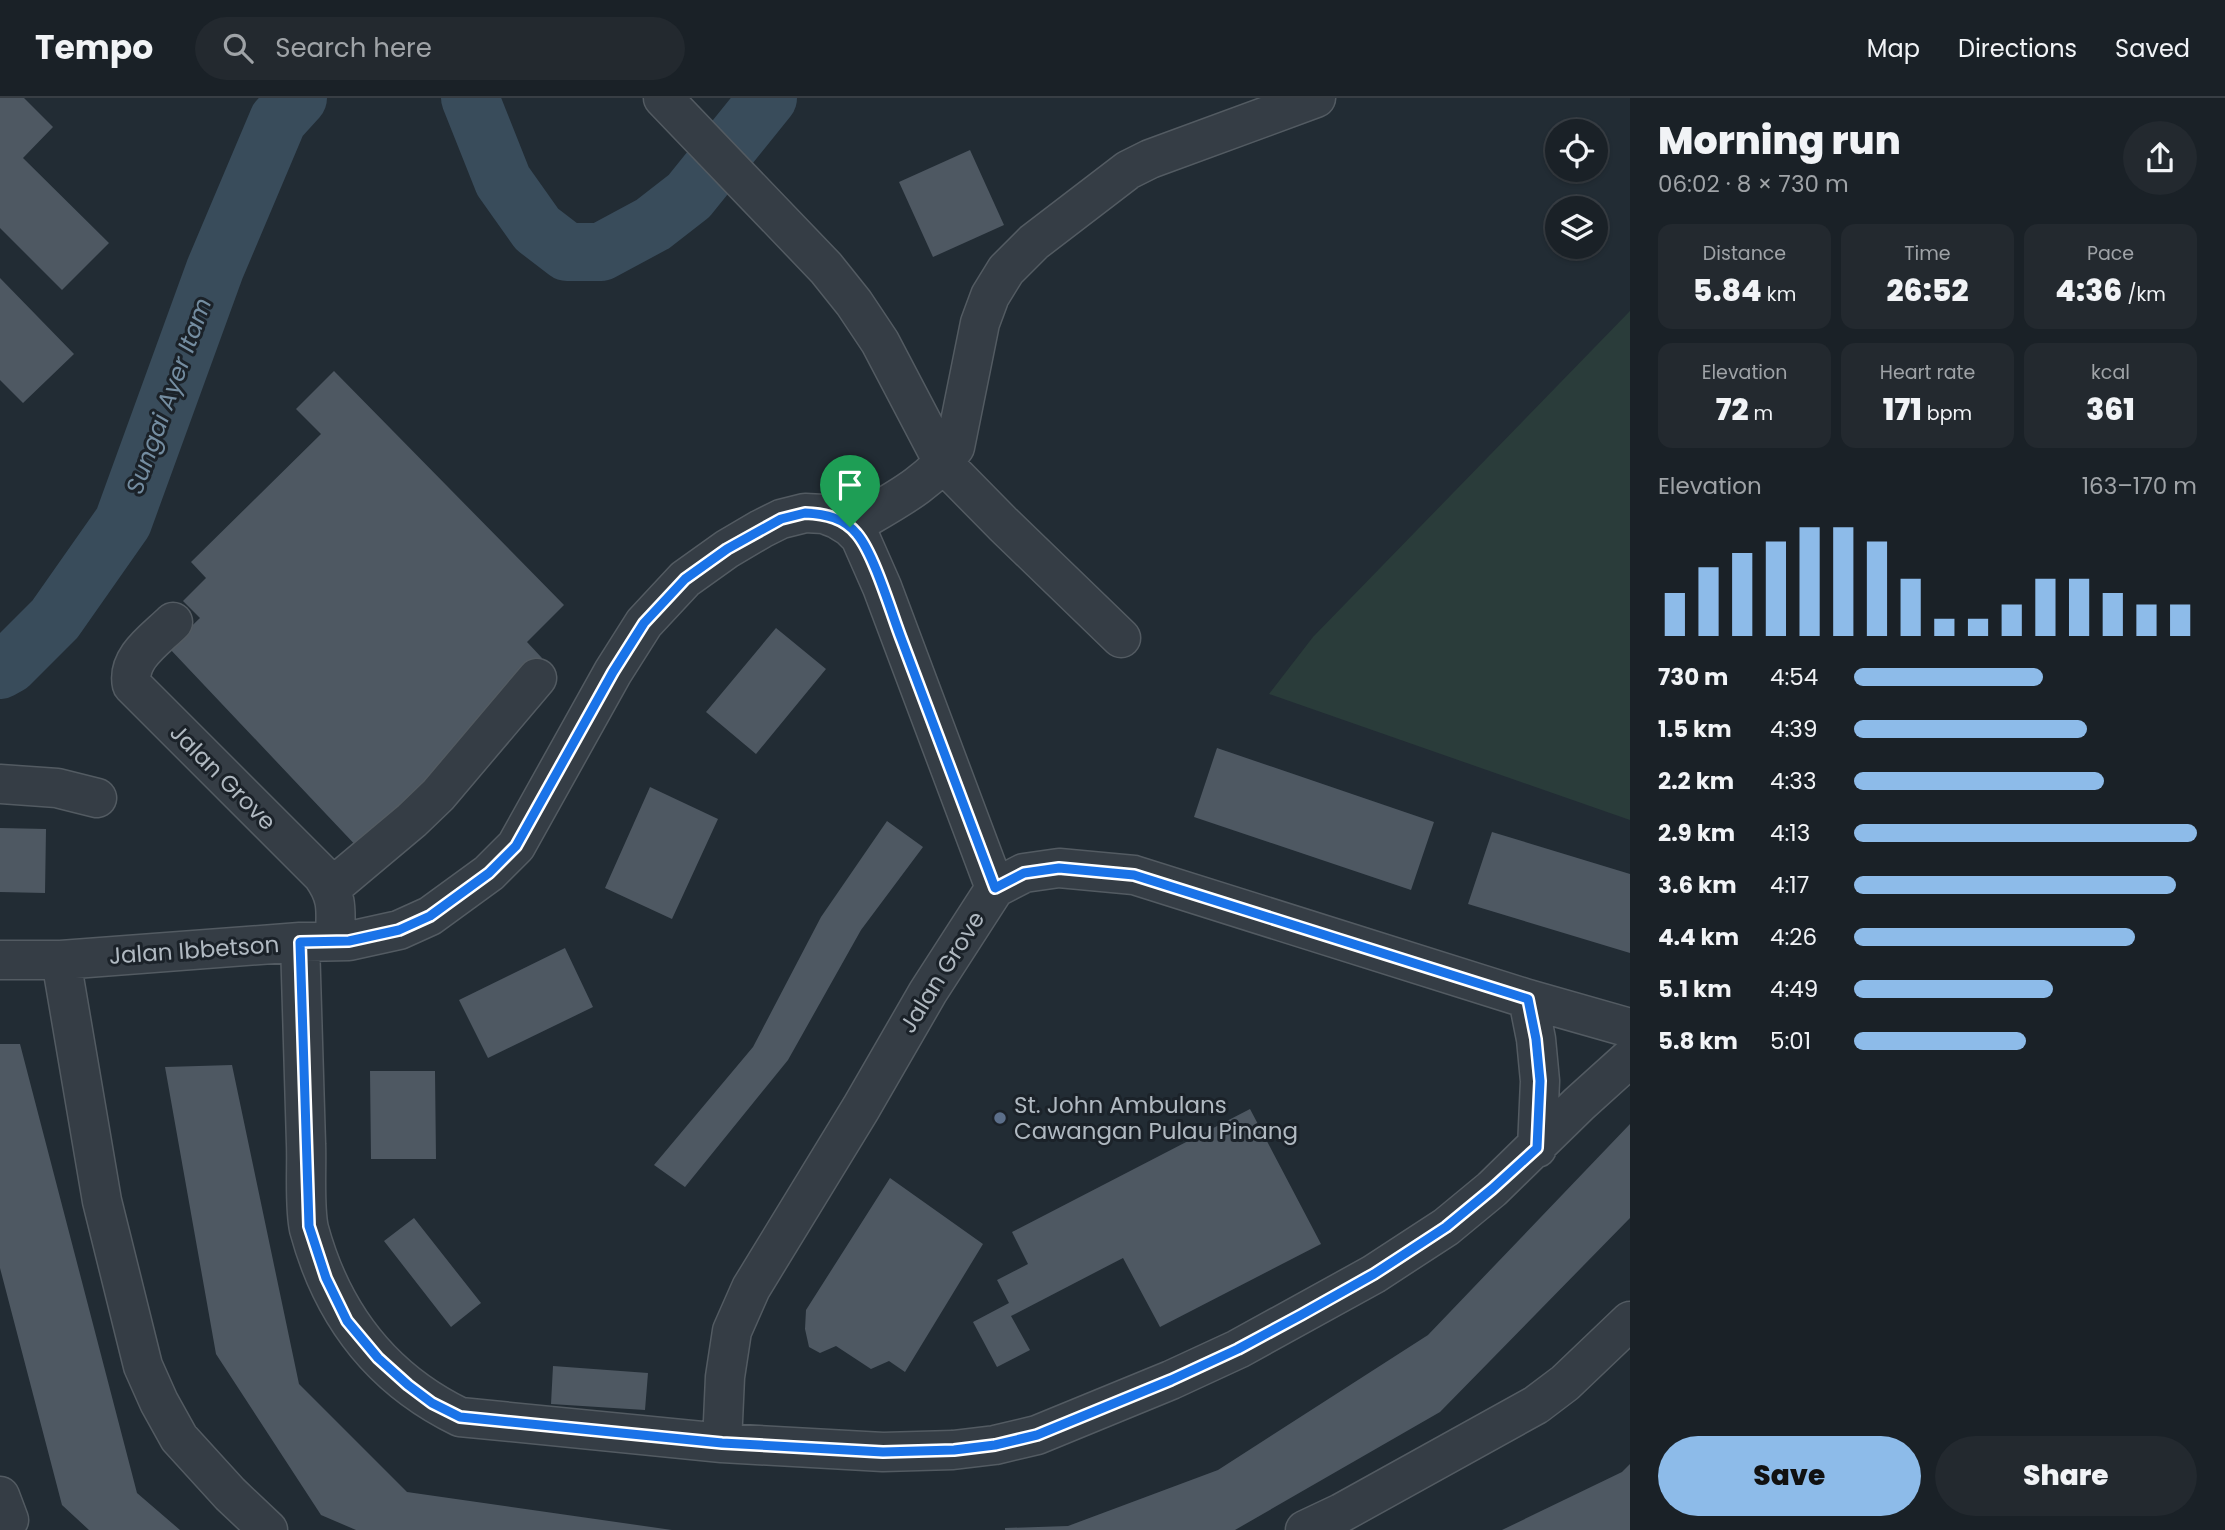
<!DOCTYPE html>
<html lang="en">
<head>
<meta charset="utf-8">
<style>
	:root { --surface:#1a2127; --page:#23292f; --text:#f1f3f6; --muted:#9fa3a7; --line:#383e44; --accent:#8dbbe9 }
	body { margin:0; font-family:Poppins,sans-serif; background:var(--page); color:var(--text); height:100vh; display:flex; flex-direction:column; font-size:26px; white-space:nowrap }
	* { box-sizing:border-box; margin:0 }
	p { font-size:23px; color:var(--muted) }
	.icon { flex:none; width:38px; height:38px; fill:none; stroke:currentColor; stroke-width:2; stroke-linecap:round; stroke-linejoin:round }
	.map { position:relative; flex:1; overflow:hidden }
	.panel { display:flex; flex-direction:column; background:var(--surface); width:595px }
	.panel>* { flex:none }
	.fabs { position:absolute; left:1545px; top:21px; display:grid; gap:14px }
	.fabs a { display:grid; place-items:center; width:63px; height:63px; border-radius:50%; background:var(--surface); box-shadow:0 2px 5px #0004,0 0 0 2px var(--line); font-size:35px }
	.pin { position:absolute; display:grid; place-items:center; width:60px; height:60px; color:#fff; margin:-72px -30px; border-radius:50% 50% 50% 0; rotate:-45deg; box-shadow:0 0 7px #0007 }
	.pin .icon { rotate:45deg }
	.round { display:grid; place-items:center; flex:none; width:74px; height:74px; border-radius:37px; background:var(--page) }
	.head { display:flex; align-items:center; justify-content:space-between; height:119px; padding:0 28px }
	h1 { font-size:38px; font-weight:800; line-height:52px }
	.figures { display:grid; grid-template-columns:repeat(3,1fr); gap:10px; height:119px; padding:7px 28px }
	.figures div { display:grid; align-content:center; border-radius:14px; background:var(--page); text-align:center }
	.figures b { font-size:30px; font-weight:800 }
	.figures small { font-size:19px; font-weight:400 }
	.figures p { font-size:19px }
	.chart { height:196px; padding:14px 28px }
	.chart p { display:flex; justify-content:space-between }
	.chart svg { width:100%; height:126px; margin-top:7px; stroke:var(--accent); stroke-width:6 }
	.action { display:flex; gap:14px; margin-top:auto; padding:14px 28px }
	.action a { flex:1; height:80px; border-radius:42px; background:var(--accent); color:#111; font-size:28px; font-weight:800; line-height:80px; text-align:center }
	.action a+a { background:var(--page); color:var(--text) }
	ul { padding:0 28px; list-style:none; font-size:23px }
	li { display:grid; grid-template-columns:112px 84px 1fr; align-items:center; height:52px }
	li i { height:18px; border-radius:9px; background:var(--accent) }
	header { display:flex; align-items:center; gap:42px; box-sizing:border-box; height:98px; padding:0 35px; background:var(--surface); border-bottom:2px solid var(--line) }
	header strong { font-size:33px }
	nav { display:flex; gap:38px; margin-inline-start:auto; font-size:24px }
	.search { width:490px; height:63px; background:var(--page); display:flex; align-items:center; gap:18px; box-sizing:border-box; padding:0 24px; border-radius:38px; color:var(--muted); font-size:26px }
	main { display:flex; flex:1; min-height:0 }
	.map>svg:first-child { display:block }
</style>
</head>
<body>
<header>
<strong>Tempo</strong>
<div class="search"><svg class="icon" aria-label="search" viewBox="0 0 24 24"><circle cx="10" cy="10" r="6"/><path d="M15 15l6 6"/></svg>Search here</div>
<nav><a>Map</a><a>Directions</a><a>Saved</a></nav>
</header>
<main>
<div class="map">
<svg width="1630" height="1432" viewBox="0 0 1630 1432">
	<rect width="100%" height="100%" fill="#222c34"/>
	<path fill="#2a3c3a" d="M 1630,213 L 1630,722 L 1269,596 L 1313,539 Z"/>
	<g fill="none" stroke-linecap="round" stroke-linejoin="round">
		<path stroke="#394c5b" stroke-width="58" d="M 470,0 L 503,83 L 537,131 L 567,154 L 601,154 L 653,126 L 689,98 L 768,0
			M 0,572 L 9,567 L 55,521 L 123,424 L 215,171 L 278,22 L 298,0"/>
	</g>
	<path fill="#4e5862" d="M 0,0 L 24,0 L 53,29 L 23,60 L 109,145 L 62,192 L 0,130 Z
		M 970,52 L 1004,127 L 933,159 L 899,84 Z
		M 0,180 L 74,256 L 23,305 L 0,282 Z
		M 334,273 L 564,507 L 527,544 L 542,560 L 361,753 L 169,550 L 200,520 L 183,503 L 206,480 L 191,464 L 321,336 L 296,311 Z
		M 776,530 L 826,571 L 756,656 L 706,614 Z
		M 1217,650 L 1434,724 L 1411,792 L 1194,719 Z
		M 650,689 L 718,721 L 672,821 L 605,790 Z
		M 887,723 L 923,749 L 861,832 L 788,962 L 685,1089 L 654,1067 L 753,949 L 821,819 Z
		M 0,730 L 46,731 L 45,795 L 0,794 Z
		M 1492,734 L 1630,776 L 1630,855 L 1468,806 Z
		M 565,850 L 593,909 L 488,960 L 459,902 Z
		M 0,946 L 20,946 L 137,1395 L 180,1432 L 89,1432 L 62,1407 L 0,1170 Z
		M 232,967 L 299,1286 L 407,1394 L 672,1432 L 356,1432 L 321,1417 L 216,1256 L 165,969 Z
		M 370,973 L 435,973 L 436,1061 L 371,1061 Z
		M 1250,1011 L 1321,1146 L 1160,1229 L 1123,1160 L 1011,1218 L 1030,1252 L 997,1269 L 973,1224 L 1009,1205 L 997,1182 L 1028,1166 L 1012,1134 Z
		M 1630,1026 L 1630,1120 L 1440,1314 L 1235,1432 L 1005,1432 L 1005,1430 L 1068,1428 L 1218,1372 L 1428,1237 Z
		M 890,1080 L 983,1146 L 905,1274 L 889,1263 L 871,1271 L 836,1248 L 820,1255 L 809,1249 L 805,1231 L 806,1212 Z
		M 414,1120 L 481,1205 L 451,1229 L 384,1143 Z
		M 553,1268 L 648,1275 L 645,1312 L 551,1306 Z
		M 1630,1366 L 1630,1432 L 1502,1432 L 1622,1374 Z"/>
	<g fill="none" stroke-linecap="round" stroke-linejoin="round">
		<g stroke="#535b62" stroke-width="41">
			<path id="minor" d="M 663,0 L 826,170 L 854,205 L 880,244 L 944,366 L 1003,426 L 1121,540
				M 850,429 C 888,406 930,387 955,349 L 980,225 L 990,198 L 1006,172 L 1034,144 L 1128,72 L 1150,61 L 1316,0
				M 173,524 C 156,541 126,560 132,587 L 322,777 C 340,802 335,815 335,843
				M 0,686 L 57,690 L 97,700
				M 331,790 L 412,722 L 438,697 L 537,580
				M 300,844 C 302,912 304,979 306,1046 C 307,1070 304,1109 309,1131 C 332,1216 380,1280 460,1319 L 722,1345 L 883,1354 L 953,1352 L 995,1347 L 1037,1337 L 1171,1282 L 1238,1251 L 1374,1176 L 1446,1129 L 1492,1091 L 1579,1006 L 1630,960
				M 0,862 L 61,862 L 300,844 L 349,843 L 399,832 L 430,818 L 489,775 L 516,748 L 613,574 L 644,525 L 685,481 L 727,451 L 761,431 L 781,421 L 805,415 L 824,416 L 837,421 L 850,429 L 860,439 L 882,489 L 995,790
				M 61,862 L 102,1103 L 143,1268 L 159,1304 L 179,1340 L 230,1396 L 268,1432
				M 1528,901 L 1536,941 L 1540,983 L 1537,1050
				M 722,1345 L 725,1279 L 732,1233 L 751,1190 L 861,1010 L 928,894 L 995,790 L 1024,775 L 1059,770 L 1134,777 L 1528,901 L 1630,930
				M 0,1398 L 9,1422
				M 1305,1432 L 1341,1415 L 1536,1307 L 1565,1285 L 1630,1223"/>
		</g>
		<use href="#minor" stroke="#353d45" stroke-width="38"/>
	</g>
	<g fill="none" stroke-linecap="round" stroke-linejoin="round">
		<g stroke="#fff" stroke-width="14">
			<path id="route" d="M 805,415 C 826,416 844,420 857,436 C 874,456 891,514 901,540 C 932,623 963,706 995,790 L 1024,775 L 1059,770 L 1134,777 L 1528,901 L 1536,941 L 1540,983 L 1537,1050 L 1492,1091 L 1446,1129 L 1374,1176 L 1301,1217 L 1238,1251 L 1171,1282 L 1037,1337 L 995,1347 L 954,1352 L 883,1354 L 722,1345 L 460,1319 L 432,1305 L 408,1287 L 378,1260 L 347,1223 L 326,1180 L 309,1128 L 300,844 L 349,843 L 399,832 L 430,818 L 489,775 L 516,748 L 613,574 L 644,525 L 685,481 L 727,451 L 781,421 Z"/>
		</g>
		<use href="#route" stroke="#1a73e8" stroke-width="9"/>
	</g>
	<circle fill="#5c6f8a" stroke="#1b2229" stroke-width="2.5" cx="1000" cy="1020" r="7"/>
	<g text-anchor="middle" stroke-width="6" stroke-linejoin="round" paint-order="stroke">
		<g font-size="23" fill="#b0b9c1" stroke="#1b2229">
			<text transform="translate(223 679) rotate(45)" y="8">Jalan Grove</text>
			<text transform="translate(194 852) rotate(-4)" y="8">Jalan Ibbetson</text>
			<text transform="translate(942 874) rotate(-58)" y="8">Jalan Grove</text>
		</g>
		<g font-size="23" fill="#b0b9c1" stroke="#1b2229" text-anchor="start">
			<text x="1014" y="1015">St. John Ambulans<tspan x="1014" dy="26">Cawangan Pulau Pinang</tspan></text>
		</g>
		<g font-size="24" font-style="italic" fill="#748da1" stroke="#1b2229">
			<text transform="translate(169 298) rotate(-70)" y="8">Sungai Ayer Itam</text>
		</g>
	</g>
</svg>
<div class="fabs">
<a><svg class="icon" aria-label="locate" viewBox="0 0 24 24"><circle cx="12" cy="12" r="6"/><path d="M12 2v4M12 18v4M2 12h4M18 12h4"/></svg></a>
<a><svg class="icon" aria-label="layers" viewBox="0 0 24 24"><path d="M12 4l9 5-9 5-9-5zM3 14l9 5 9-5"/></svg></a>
</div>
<div class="pin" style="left:850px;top:429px;background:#1e9e55"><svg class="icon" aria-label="arrive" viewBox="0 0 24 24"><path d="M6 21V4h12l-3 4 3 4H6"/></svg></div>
</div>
<section class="panel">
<div class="head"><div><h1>Morning run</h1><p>06:02 · 8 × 730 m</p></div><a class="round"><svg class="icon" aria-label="share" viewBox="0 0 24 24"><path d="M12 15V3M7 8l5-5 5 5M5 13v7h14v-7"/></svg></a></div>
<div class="figures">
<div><p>Distance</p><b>5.84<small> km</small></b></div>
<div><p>Time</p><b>26:52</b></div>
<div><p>Pace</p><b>4:36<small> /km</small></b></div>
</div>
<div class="figures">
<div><p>Elevation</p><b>72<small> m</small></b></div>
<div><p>Heart rate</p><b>171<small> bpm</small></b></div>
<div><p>kcal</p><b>361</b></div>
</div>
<div class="chart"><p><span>Elevation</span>163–170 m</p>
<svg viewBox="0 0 160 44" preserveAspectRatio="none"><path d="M5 44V29M15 44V20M25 44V15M35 44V11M45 44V6M55 44V6M65 44V11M75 44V24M85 44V38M95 44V38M105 44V33M115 44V24M125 44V24M135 44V29M145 44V33M155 44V33"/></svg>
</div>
<ul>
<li><b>730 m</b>4:54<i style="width:55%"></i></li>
<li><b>1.5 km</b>4:39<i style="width:68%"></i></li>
<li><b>2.2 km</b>4:33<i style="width:73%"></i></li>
<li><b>2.9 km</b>4:13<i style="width:100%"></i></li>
<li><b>3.6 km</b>4:17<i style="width:94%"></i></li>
<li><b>4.4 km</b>4:26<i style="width:82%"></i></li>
<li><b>5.1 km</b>4:49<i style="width:58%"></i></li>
<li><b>5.8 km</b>5:01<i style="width:50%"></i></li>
</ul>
<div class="action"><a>Save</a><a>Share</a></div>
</section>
</main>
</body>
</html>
